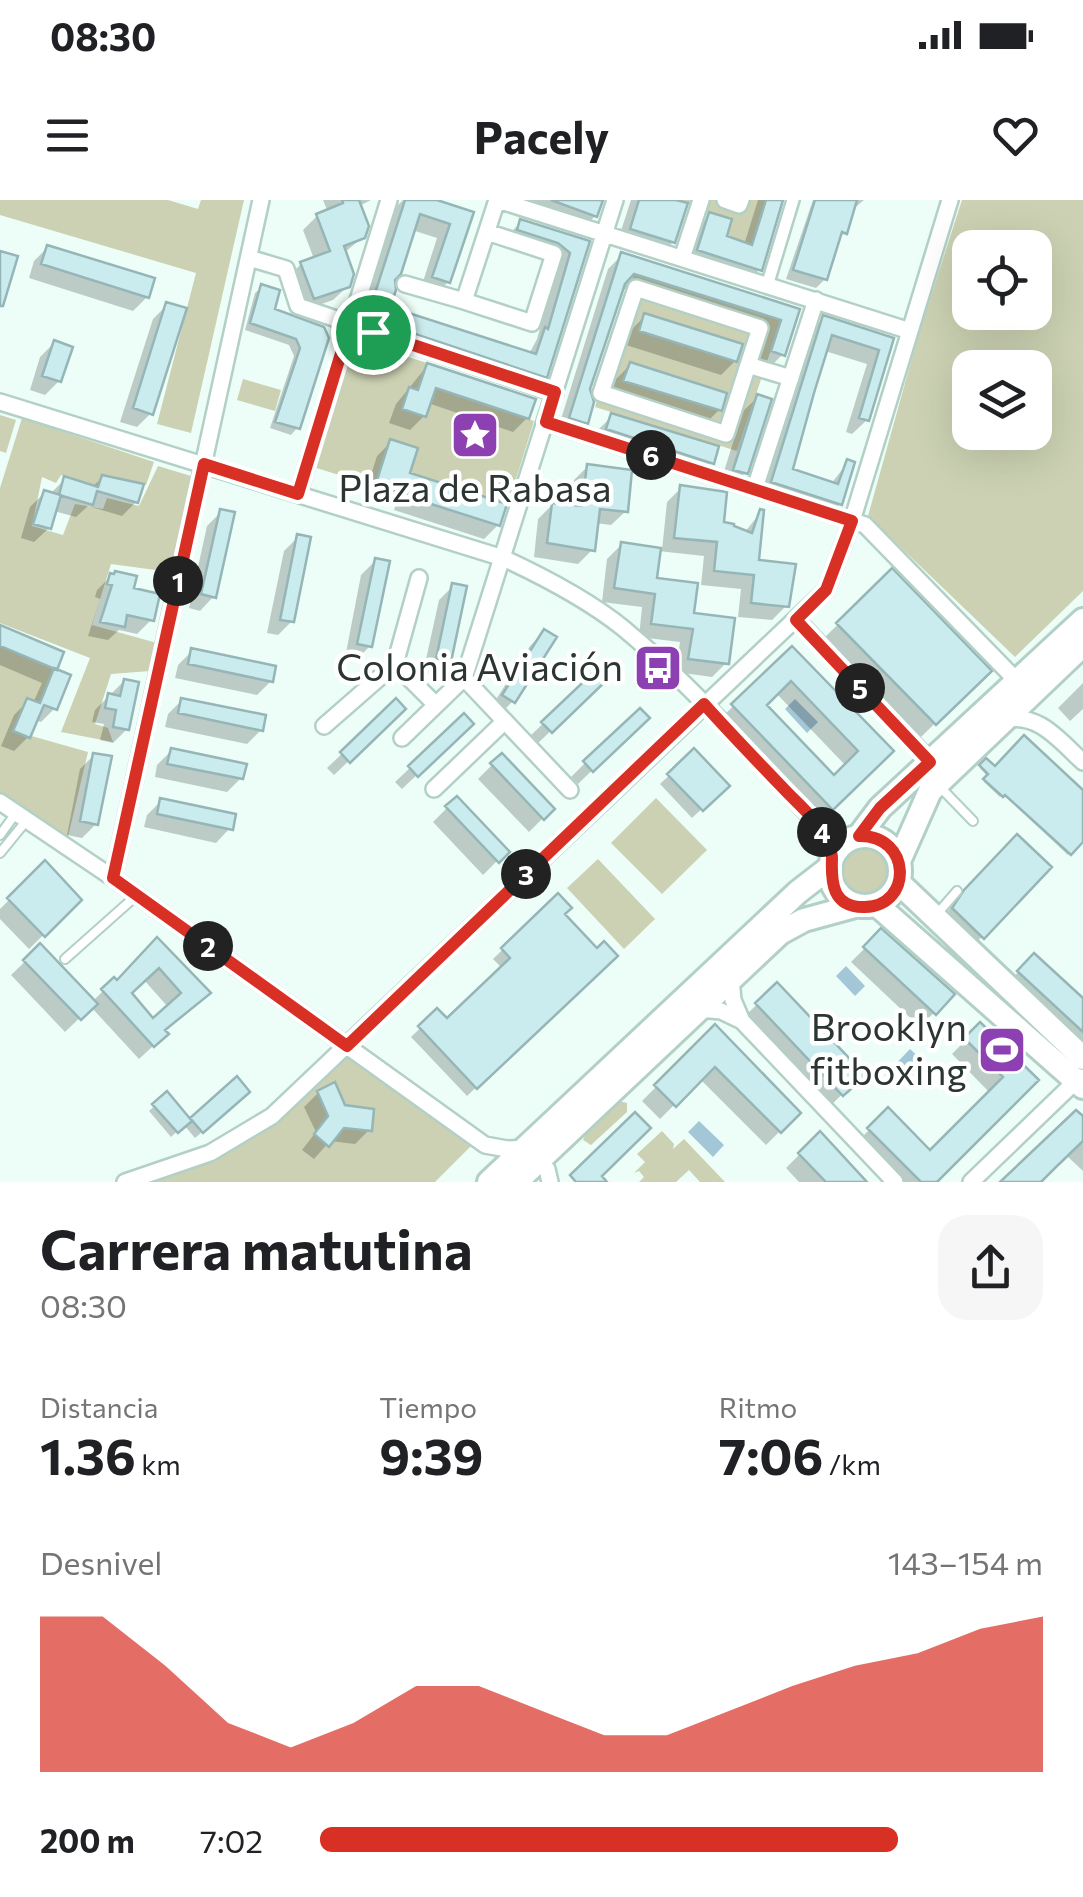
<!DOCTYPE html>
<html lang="es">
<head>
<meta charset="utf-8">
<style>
	:root { --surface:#fff; --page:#f6f6f6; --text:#202124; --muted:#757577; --accent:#d93025 }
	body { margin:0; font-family:Commissioner,sans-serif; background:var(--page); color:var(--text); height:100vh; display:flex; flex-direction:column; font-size:38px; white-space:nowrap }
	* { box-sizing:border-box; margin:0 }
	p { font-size:32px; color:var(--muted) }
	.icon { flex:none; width:55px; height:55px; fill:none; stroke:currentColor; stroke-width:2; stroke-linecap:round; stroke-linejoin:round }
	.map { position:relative; height:982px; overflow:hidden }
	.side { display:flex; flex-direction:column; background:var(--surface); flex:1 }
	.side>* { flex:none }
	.buttons { position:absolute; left:952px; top:30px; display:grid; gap:20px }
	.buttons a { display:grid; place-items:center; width:100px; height:100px; border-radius:20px; background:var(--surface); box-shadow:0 10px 40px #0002; font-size:50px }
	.pin { position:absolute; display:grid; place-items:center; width:85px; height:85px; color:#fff; margin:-42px; border:5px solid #fff; border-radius:50%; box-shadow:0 2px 10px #0007 }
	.km { position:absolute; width:50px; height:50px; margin:-25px; border-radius:50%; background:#222; color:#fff; font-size:28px; line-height:50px; text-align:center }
	.round { display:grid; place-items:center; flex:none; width:105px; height:105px; border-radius:30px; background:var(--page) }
	.overview { display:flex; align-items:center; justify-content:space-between; height:170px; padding:0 40px }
	h1 { font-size:55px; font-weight:700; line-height:75px }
	.metrics { display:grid; grid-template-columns:repeat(3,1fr); gap:15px; height:170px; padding:10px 40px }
	.metrics div { display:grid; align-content:center }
	.metrics b { font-size:50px; font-weight:700 }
	.metrics small { font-size:28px; font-weight:400 }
	.metrics p { font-size:28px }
	.chart { height:280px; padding:20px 40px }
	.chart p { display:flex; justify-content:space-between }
	.chart svg { width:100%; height:180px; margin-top:10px; fill:var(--accent); opacity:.7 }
	ul { padding:0 40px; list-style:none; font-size:32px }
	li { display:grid; grid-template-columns:160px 120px 1fr; align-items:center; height:75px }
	li i { height:25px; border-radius:12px; background:var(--accent) }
	.status { display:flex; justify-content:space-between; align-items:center; height:70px; padding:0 50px; background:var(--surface); direction:ltr }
	.status svg { height:28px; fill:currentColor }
	header { display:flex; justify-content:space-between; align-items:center; height:130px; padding:0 40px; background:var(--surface); font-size:45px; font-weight:700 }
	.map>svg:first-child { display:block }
</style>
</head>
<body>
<div class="status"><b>08:30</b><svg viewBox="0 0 49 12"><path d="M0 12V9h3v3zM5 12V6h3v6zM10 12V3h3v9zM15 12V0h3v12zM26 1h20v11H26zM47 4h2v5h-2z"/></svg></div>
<header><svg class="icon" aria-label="menu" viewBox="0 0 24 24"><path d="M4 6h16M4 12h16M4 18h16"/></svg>Pacely<svg class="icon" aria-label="heart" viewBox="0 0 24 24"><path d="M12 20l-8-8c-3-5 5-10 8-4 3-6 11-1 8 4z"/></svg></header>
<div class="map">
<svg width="1083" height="982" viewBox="0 0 1083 982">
	<rect width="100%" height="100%" fill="#ecfef7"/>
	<path fill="#cbd1b2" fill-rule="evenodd" d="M 0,0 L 168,0 L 198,9 L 201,0 L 244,0 L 191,233 L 157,224 L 196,73 L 0,15 Z
		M 659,0 L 766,0 L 752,45 L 727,36 L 731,19 L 676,0 Z
		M 962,0 L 1083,0 L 1083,391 L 1015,457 L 868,316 L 919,133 ZM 970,48 L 1035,48 L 1035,112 L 970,112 ZM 970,168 L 1035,168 L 1035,232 L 970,232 Z
		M 634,74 L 781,120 L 737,251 L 595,207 Z
		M 346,137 L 427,163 L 418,190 L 409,187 L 402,209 L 426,217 L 436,188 L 534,221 L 508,305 L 410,273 L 391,239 L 377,280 L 408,290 L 406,296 L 307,265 Z
		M 243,179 L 281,190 L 275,211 L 237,200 Z
		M 0,215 L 16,220 L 6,253 L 0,251 Z
		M 22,218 L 154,262 L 146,285 L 102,275 L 98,287 L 61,275 L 56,283 L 42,277 L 32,326 L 63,335 L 75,304 L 103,309 L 107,298 L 139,306 L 158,266 L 191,276 L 170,372 L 111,364 L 92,425 L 157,443 L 150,471 L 111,474 L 95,524 L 108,528 L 113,542 L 61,532 L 90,458 L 0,423 L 0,288 Z
		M 0,446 L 54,468 L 40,503 L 27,498 L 14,531 L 88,552 L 67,641 L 0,602 Z
		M 656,598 L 707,650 L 662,694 L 611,643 Z
		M842 672a23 23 0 1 1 46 0a23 23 0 1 1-46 0Z
		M 598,659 L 655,719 L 624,749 L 567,688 Z
		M 347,847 L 473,944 L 435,982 L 140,982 L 212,957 Z
		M 619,901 L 627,903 L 627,912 L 591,945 L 583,940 L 586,933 Z
		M 662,931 L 674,944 L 673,949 L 684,939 L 725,982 L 700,982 L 689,970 L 676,982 L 639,982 L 644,977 L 639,971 L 634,973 L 645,962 L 637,954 Z"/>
	<path fill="#a4c7d8" d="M 795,499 L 818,522 L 807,533 L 785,509 Z
		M 846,766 L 865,786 L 855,796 L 836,776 Z
		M 910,849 L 925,863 L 899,889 L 885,875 Z
		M 699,921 L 724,945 L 713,957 L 688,932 Z"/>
	<path fill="#0003" fill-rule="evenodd" d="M 323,0 L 371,0 L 359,6 L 363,37 L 344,53 L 348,86 L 333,100 L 299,112 L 287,78 L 301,64 L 314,59 L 303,30 L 317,16 L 328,12 Z
		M 403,0 L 428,0 L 470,14 L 448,82 L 434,96 L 420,91 L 437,38 L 412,30 L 392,79 L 387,108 L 529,154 L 537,139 L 557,68 L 507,36 L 521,22 L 587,43 L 545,177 L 531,191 L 355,132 L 395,8 Z
		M 526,0 L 600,0 L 595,16 L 581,30 L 523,11 Z
		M 631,0 L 666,0 L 673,42 L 659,56 L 617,43 Z
		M 758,0 L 782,0 L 759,70 L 745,84 L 684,64 L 696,29 L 710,15 L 724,38 L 744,45 Z
		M 813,0 L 864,0 L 852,10 L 845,32 L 837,40 L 825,79 L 816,88 L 786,79 Z
		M 48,47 L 147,97 L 133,111 L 29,78 L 34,61 Z
		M 622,55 L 797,110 L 783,154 L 769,168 L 758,165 L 768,134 L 621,88 L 588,189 L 585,222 L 571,236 L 557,232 L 608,69 Z
		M 262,87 L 272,111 L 322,129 L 297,228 L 291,235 L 270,228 L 294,156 L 289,145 L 245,130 L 255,93 Z
		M 167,105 L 151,213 L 137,227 L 120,222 L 153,119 Z
		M 645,116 L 735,161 L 721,175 L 626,145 L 631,130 Z
		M 824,118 L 891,139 L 867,220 L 852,234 L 846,232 L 867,164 L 825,151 L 790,270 L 831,284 L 848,262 L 840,304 L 826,318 L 758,295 L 810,132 Z
		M 54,143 L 59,181 L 45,195 L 30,190 L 40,157 Z
		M 630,165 L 719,210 L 705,224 L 611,195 L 616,179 Z
		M 427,166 L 527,218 L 513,232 L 428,203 L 424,216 L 410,230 L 389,223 L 396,204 Z
		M 758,197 L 745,273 L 731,287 L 720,284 L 743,211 Z
		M 612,216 L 712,262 L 698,277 L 593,243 L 598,230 Z
		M 391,242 L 406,275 L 498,325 L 484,339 L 394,310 L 396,304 L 365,294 L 377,256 Z
		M 588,266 L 626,311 L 611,325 L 595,323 L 592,350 L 578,364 L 534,357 L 538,319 L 552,305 L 571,307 L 574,280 Z
		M 102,278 L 136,302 L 122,316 L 88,306 L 76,317 L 54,311 L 49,328 L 34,342 L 21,338 L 30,307 L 44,293 L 50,294 L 65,279 L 92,287 Z
		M 681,288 L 721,325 L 744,333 L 761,312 L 757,362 L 786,406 L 772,420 L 738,417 L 741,389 L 701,385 L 704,356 L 658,351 L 654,380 L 691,415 L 726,463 L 712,477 L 676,472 L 680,442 L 639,437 L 642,407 L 602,402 L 607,359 L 621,345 L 662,350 L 667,302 Z
		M 221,312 L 214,396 L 200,411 L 189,408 L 207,326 Z
		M 298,337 L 292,421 L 278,435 L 267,433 L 284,351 Z
		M 375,361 L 370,446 L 356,460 L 345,458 L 361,375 Z
		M 892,372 L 988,471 L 921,537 L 824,438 Z
		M 111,376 L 131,390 L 151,420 L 137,434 L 119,430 L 108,440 L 88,436 L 100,399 L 95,397 L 97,390 Z
		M 453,386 L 449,461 L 435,475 L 423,473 L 439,400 Z
		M 0,428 L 54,468 L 52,471 L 67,477 L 55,508 L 41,522 L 35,520 L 28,537 L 14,551 L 1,546 L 14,515 L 28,501 L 33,503 L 42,483 L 0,465 Z
		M 544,432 L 513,501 L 499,515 L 490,509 L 530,446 Z
		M 792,449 L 890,551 L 818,622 L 719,520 ZM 776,493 L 846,566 L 834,578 L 764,505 Z
		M 192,451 L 271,481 L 257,495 L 175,478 L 178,465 Z
		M 598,471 L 605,479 L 536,545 L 529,537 Z
		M 124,481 L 127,529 L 113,543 L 100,540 L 104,524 L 92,522 L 95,510 Z
		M 1083,483 L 1083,509 L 1070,521 L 1058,508 Z
		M 182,500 L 261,530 L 247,544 L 165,527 L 168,514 Z
		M 396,502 L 403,509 L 334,575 L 327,568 Z
		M 464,517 L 471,524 L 402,589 L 395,582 Z
		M 646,518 L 578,584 L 571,577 L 585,563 Z
		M 171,551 L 241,578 L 227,592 L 155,577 L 157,565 Z
		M 694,552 L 726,586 L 692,618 L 660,584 Z
		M 94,555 L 96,624 L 82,638 L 67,635 L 80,569 Z
		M 501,556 L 552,609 L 529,632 L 478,579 Z
		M 986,561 L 995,570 L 1083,593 L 1083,638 L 1068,655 L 1003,594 L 1000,597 L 984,582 L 988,577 L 980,568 Z
		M 456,599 L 506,652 L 483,675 L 433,622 Z
		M 161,601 L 230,628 L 216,643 L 144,627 L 147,615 Z
		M 1017,637 L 1049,667 L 968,751 L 940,723 L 951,707 Z
		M 45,664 L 79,700 L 29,749 L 0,719 L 0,709 Z
		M 558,696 L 562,714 L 597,751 L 615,756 L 467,896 L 411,837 L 437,812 L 447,822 L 503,769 L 493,759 Z
		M 881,732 L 952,794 L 920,827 L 851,762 Z
		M 157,740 L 207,793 L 163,831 L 166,834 L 139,859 L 91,807 L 65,832 L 11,775 L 40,747 L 92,802 L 114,780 L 117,783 ZM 144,780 L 168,807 L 153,821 L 129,794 Z
		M 1034,756 L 1083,801 L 1083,845 L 1005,786 Z
		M 777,785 L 862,875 L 828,908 L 743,818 Z
		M 980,825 L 1035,880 L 933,982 L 893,982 L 855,944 L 888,911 L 930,953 L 990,893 L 952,854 Z
		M 715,828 L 798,913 L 766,945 L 700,879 L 660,919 L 642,901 Z
		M 237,880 L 241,898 L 195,938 L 184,925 L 171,937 L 149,911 L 167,895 L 190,921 Z
		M 318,893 L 344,908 L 369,930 L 355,944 L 330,941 L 314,959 L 302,950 L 316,932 L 304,907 Z
		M 1083,920 L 1083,971 L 1066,955 Z
		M 819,935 L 864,982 L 799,982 L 786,968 Z"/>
	<path fill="#cbecee" stroke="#95b5b6" stroke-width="2.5" fill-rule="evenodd" d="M 342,0 L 359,0 L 369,26 L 365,38 L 344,46 L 354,74 L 350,87 L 314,99 L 300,62 L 330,51 L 316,14 L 343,3 Z
		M 405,0 L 437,0 L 474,12 L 450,83 L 432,77 L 450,24 L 420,14 L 401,74 L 395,80 L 396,90 L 390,107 L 536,154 L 545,127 L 548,129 L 570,53 L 558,43 L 517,30 L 520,19 L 590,41 L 547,178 L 367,118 Z
		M 551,0 L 603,0 L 597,17 Z
		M 639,0 L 676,0 L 688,3 L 675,43 L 630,29 Z
		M 766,0 L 783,0 L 762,71 L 697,50 L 709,12 L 732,19 L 727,36 L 752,45 Z
		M 815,0 L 857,0 L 847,34 L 842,32 L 827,80 L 793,70 Z
		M 47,45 L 155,78 L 149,98 L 41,64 Z
		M 0,51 L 18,56 L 3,106 L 0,106 Z
		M 621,52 L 800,109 L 785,156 L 771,151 L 781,120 L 634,74 L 625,84 L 590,189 L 594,202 L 588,224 L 569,218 Z
		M 261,84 L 280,90 L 275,109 L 324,127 L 329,138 L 300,229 L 275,222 L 300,148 L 296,139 L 250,123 Z
		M 166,102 L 187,108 L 153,215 L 133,208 Z
		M 644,113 L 743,144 L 737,162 L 639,131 Z
		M 823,115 L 894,138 L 869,221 L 859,218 L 879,150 L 832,135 L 814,193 L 793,269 L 838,284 L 847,259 L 855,262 L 842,305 L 771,282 Z
		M 54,140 L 73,147 L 61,182 L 42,176 Z
		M 630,162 L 727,193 L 722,211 L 623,181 Z
		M 427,163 L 536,199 L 529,219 L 436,188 L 426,217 L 402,209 L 409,187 L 418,190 Z
		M 757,194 L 772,199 L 748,274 L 733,270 Z
		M 611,213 L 719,246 L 714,264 L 606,229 Z
		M 390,239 L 418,248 L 410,273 L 507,304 L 500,326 L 406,296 L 408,290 L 377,280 Z
		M 587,264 L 632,270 L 628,312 L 600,309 L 595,351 L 547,343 L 552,303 L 582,306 Z
		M 102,275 L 144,284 L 138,303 L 97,291 L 93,305 L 59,295 L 64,276 L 98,287 Z
		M 680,285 L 727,292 L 724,322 L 734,324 L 734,326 L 752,333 L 760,309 L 764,310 L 759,360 L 796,364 L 789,407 L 751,403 L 754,375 L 714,371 L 717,342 L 674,338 Z
		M 44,290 L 61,295 L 51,329 L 33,324 Z
		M 220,309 L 235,312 L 216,398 L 201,394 Z
		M 297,334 L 311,337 L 294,422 L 280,420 Z
		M 621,342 L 661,348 L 657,378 L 698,383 L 694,413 L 735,418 L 729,464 L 688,459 L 693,429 L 651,424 L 655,394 L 614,388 Z
		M 375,358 L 390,361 L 372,447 L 357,444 Z
		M 892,368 L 992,471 L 936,525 L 836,423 Z
		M 115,371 L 137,376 L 134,388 L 160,394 L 154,421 L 127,415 L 125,427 L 100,422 L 112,385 L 107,384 L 110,373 L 114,374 Z
		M 452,383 L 467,386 L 451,462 L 436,459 Z
		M 0,425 L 64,452 L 57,470 L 0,446 Z
		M 544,429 L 557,437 L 515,503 L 502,495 Z
		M 792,446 L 894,551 L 833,610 L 731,504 ZM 791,481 L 858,551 L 834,575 L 767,505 Z
		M 191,448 L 276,466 L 273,482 L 188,464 Z
		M 54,468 L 71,475 L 57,510 L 44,505 L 30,538 L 13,531 L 27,498 L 40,503 Z
		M 598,468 L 608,479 L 552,533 L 541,522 Z
		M 124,479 L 139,482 L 129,530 L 113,527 L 116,510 L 105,508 L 108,493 L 120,496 Z
		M 181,498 L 266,515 L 263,531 L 178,513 Z
		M 396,498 L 406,509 L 350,563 L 340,552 Z
		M 640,508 L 650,518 L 593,572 L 583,561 Z
		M 464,513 L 474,524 L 418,577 L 408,566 Z
		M 1024,535 L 1083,590 L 1083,642 L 1071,655 L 1005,595 L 1003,597 L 983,579 L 988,574 L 979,565 L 986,558 L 995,566 Z
		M 171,548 L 247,564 L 243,579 L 167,564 Z
		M 694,548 L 730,586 L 703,611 L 667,574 Z
		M 93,553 L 112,556 L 98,625 L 80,621 Z
		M 502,553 L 555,609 L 544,620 L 490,563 Z
		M 457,596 L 510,652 L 499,663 L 445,606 Z
		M 160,598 L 236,614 L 233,630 L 157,614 Z
		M 1017,634 L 1052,667 L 984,739 L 952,708 L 964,690 Z
		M 45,660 L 82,700 L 45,737 L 7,698 Z
		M 558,693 L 572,708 L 565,714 L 597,748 L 604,741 L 618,756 L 477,889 L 418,826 L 437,808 L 447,818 L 510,758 L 501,748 Z
		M 881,728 L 955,794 L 936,815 L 863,747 Z
		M 157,737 L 211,793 L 165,830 L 169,834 L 154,847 L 101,789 L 114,777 L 117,780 ZM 159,768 L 181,793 L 153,818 L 132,793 Z
		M 40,743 L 98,804 L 81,820 L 23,760 Z
		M 1034,753 L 1083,798 L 1083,832 L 1017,771 Z
		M 777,782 L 866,876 L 843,896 L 755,803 Z
		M 980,822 L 1039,880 L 937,982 L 921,982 L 867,928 L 888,907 L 930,950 L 1003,877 L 964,838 Z
		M 715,824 L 801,913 L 781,933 L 715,867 L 676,907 L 654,885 Z
		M 237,876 L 250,892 L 203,933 L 190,918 Z
		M 335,882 L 345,905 L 374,909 L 372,931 L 344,928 L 329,947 L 314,934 L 328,916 L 317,891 Z
		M 167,891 L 192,921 L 178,933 L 152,904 Z
		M 1076,910 L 1083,916 L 1083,941 L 1055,968 L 1041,982 L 1000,982 Z
		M 635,912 L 651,928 L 602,976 L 607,982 L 576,982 L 570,975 Z
		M 820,931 L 867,982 L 826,982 L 798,953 Z"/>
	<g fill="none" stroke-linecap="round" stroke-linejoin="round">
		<g stroke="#b3d0c6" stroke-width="12">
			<path id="service" d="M 941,588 L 973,621
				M 0,635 L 16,613
				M 0,653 L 27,620
				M 937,714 L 957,691
				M 65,759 L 137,695"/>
		</g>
		<g stroke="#b3d0c6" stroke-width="16">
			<path id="pedestrian" d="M 767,86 L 793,0"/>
		</g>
		<g stroke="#b3d0c6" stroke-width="20">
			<path id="minor" d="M 498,0 L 910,131
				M 725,0 L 739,5 L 741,0
				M 487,32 L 554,54 L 532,123 L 464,101 L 497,0
				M 249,58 L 286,69 L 298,106 L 555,193
				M 682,58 L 701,0
				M 405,84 L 464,101
				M 748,165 L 726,234 L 601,193 L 636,88 L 760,128 L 748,165 L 791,178
				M 0,202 L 503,358 C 544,377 587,399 623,428 C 694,487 756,559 819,626 L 833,656
				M 546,222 L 865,325 L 1017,481
				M 755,288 L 816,100
				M 298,294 L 389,0
				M 797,420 L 930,561
				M 395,464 L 419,378
				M 464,478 L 570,590
				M 1003,520 C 1038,511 1060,541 1083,562
				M 324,526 L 395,464 L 436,505
				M 402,538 L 464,478 L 615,0
				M 434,589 L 505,521
				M 0,602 L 113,678 L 485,945 L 507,949 L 528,948 L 547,969 L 550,982
				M 819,626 L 847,641
				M 113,678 L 261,0
				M 699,809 L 721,811 L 742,821 L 733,800 L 731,779
				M 742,821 L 895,982
				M 125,982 L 210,953 L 272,916 L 826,390 L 852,321 L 950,0
				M 971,982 L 1080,877"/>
		</g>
		<g stroke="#b3d0c6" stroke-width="28">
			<path id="secondary" d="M830 671a35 35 0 1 1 70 0a35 35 0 1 1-70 0Z
				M 859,636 L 880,608 L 1083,420
				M 899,661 L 930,591 L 1083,445
				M 899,683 L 1083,858
				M 877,705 L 1083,887
				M 489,982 L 798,692 L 829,668
				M 516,982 L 780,733 L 804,720 L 855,706"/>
		</g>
		<use href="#service" stroke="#fff" stroke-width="8"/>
		<use href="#pedestrian" stroke="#fff" stroke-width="11"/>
		<use href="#minor" stroke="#fff" stroke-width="15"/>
		<use href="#secondary" stroke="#fff" stroke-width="22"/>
	</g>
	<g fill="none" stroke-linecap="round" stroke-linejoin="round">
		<g stroke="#fff" stroke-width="20">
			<path id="route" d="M 350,124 L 555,192 L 546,222 L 852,321 L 826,390 L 796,420 L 930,562 L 880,608 L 859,636 C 912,635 913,706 865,707 C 832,708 831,682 832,658 C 832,650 825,637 821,630 C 812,615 796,602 784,589 C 757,561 730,533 704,504 L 347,846 L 113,678 L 204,264 L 298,294 Z"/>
		</g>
		<use href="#route" stroke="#d93025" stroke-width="12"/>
	</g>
	<defs>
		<g id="sight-square" transform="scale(2.5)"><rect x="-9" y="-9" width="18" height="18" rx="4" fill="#8c40b1" stroke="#fff"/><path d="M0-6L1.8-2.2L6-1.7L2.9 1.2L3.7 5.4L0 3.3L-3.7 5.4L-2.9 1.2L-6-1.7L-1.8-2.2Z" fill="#fff"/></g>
		<g id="bus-square" transform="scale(2.5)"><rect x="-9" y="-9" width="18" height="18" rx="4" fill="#8c40b1" stroke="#fff"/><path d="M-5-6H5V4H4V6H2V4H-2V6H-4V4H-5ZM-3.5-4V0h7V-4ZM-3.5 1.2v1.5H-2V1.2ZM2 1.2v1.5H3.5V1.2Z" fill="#fff"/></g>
		<g id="stadium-square" transform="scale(2.5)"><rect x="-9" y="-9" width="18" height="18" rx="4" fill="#8c40b1" stroke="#fff"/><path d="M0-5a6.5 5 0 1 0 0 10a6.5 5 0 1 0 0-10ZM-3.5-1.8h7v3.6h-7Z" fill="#fff"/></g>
	</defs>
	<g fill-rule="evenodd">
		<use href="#sight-square" x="475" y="235"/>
		<use href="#bus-square" x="658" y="468"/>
		<use href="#stadium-square" x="1002" y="850"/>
	</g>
	<g text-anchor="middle" stroke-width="9" stroke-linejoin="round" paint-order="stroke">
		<g font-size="38" fill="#2b3632" stroke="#fff" text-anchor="end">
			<text x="475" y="302" text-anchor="middle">Plaza de Rabasa</text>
			<text x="623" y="481">Colonia Aviación</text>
			<text x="967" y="841">Brooklyn<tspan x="967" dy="44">fitboxing</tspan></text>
		</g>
	</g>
</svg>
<div class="buttons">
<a><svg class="icon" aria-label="locate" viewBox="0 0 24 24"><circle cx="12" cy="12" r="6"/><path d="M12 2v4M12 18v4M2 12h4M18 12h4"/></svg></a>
<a><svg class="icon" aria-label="layers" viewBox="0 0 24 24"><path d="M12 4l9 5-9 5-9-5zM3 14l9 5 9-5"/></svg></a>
</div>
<div class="pin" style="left:373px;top:132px;background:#1e9e55"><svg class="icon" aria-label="arrive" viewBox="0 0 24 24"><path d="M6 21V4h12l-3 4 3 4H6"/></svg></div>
<b class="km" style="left:178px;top:381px">1</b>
<b class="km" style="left:208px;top:746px">2</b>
<b class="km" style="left:526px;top:674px">3</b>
<b class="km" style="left:822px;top:632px">4</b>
<b class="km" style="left:860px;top:488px">5</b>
<b class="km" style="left:651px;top:255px">6</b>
</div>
<section class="side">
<div class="overview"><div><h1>Carrera matutina</h1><p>08:30</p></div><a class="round"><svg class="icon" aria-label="share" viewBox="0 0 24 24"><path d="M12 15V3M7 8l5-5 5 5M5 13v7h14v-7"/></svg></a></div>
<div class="metrics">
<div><p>Distancia</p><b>1.36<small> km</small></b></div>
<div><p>Tiempo</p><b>9:39</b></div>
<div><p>Ritmo</p><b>7:06<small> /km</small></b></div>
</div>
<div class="chart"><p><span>Desnivel</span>143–154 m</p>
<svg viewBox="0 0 160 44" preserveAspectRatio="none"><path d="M0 44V6L10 6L20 18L30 32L40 38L50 32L60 23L70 23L80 29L90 35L100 35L110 29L120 23L130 18L140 15L150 9L160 6V44z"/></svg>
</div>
<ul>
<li><b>200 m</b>7:02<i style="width:80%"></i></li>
</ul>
</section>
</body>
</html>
